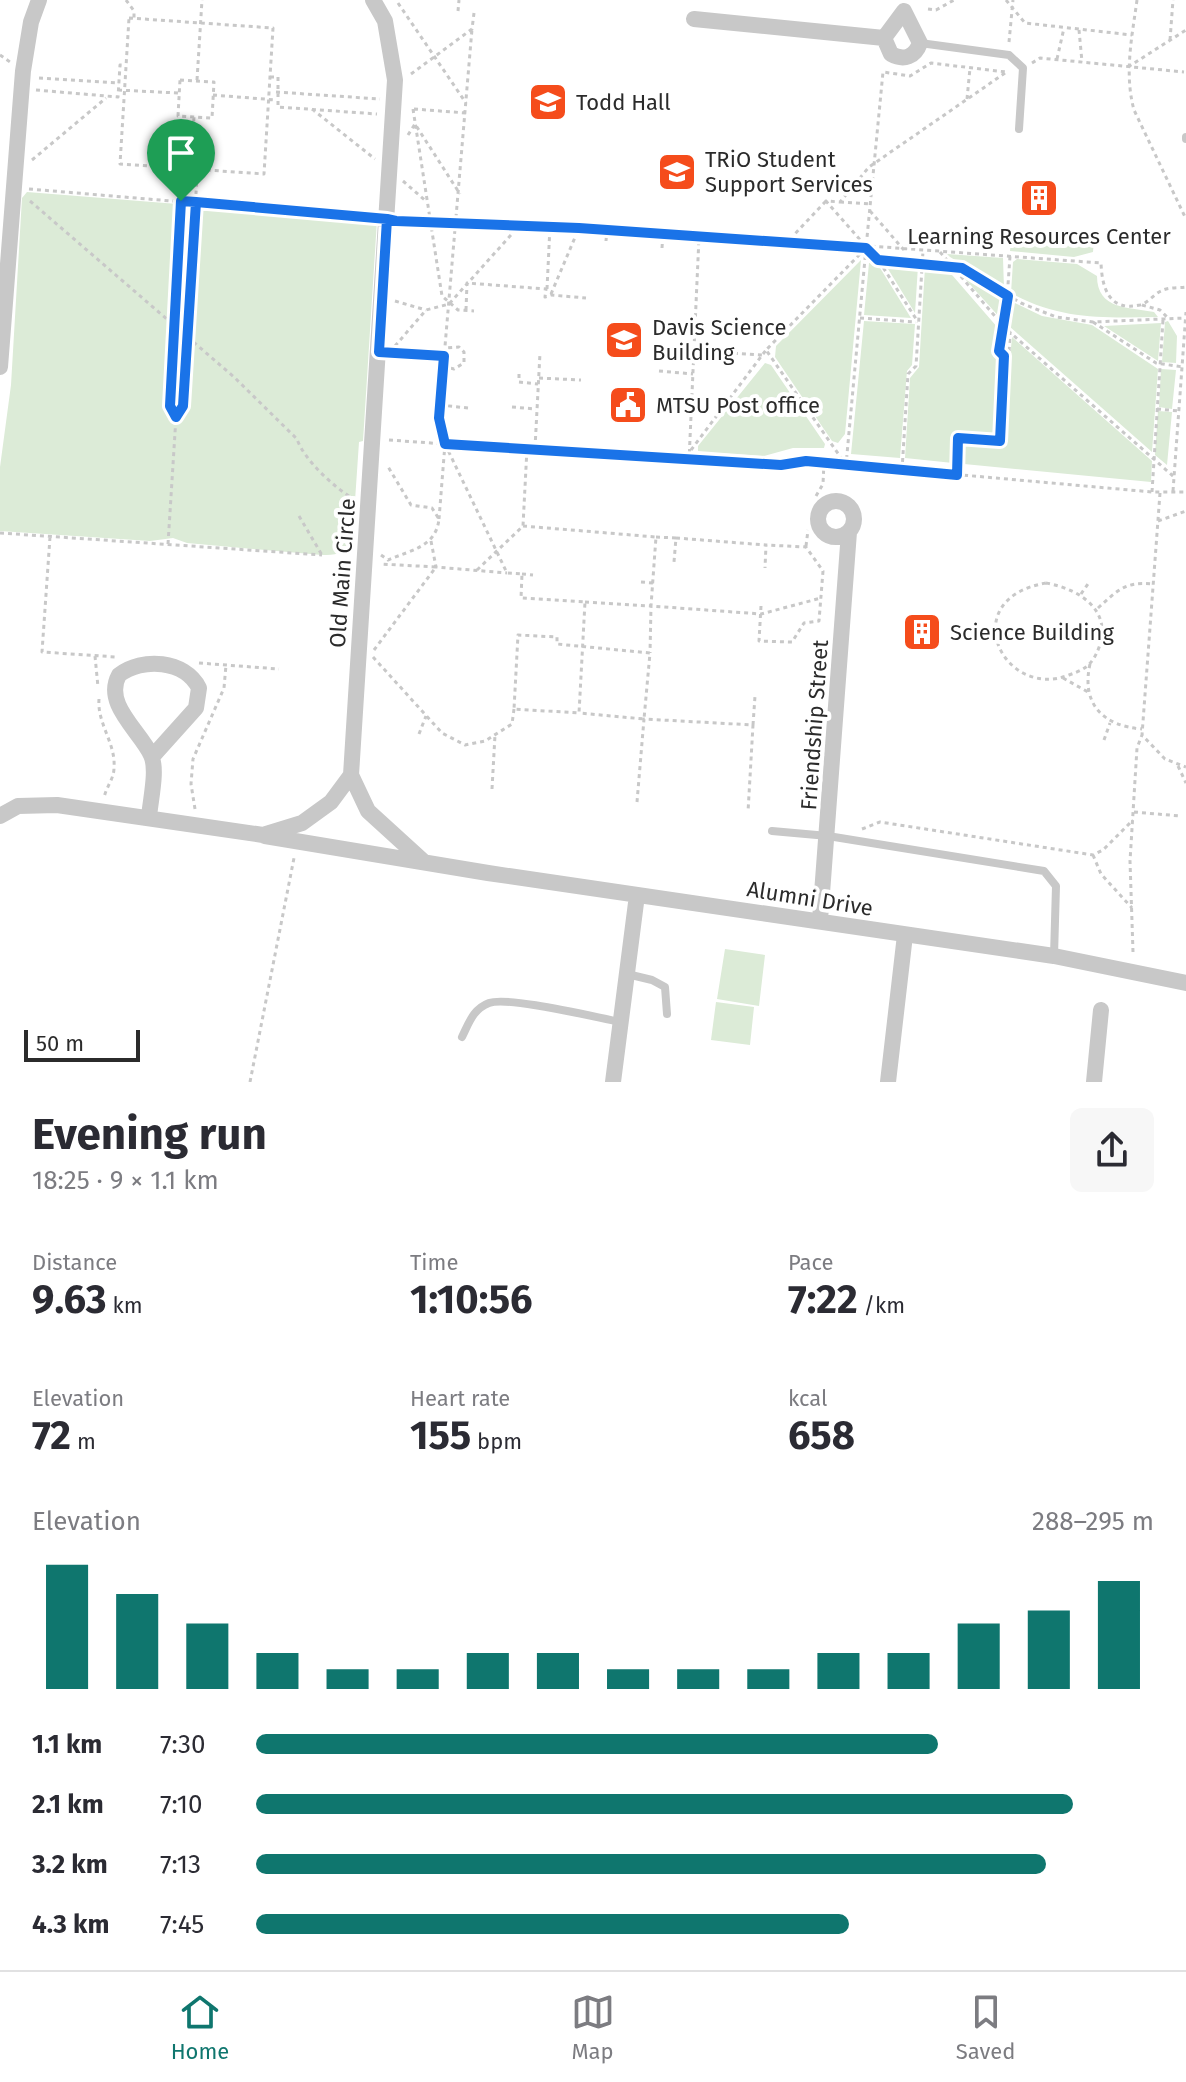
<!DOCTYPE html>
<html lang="en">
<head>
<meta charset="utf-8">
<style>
	:root { --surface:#fff; --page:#f7f7f7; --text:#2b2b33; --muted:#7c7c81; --line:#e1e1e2; --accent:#0f766e }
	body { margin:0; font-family:"Fira Sans",sans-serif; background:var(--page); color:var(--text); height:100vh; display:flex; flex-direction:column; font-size:30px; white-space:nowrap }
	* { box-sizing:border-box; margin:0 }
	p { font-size:26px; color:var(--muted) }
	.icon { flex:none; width:44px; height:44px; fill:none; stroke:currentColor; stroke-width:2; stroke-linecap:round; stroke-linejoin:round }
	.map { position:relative; height:1082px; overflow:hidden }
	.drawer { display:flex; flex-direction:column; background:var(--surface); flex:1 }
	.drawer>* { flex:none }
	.scale { position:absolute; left:24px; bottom:20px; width:116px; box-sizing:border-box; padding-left:8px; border:4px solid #2b2b2b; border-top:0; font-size:22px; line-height:28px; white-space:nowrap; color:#2b2b2b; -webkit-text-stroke:6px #fff; paint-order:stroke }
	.pin { position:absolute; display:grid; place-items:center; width:68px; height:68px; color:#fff; margin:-82px -34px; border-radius:50% 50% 50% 0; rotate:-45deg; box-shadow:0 0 8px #0007 }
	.pin .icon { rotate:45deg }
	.round { display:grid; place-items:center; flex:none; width:84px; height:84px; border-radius:12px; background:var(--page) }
	.summary { display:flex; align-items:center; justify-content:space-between; height:136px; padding:0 32px }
	h1 { font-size:44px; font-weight:700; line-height:60px }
	.stats { display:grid; grid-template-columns:repeat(3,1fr); gap:12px; height:136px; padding:8px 32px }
	.stats div { display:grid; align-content:center }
	.stats b { font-size:40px; font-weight:700 }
	.stats small { font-size:22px; font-weight:400 }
	.stats p { font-size:22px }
	.chart { height:224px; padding:16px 32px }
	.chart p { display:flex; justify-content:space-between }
	.chart svg { width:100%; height:144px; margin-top:8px; stroke:var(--accent); stroke-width:6 }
	ul { padding:0 32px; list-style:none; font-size:26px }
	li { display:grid; grid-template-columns:128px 96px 1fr; align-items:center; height:60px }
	li i { height:20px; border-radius:10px; background:var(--accent) }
	.menu { display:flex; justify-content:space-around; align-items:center; height:112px; border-top:2px solid var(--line); background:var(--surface); font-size:22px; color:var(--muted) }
	.menu a { display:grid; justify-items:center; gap:4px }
	.menu .active { color:var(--accent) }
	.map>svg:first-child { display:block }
</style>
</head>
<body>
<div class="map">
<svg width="1186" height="1082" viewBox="0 0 1186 1082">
	<rect width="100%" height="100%" fill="#fff"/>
	<path fill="#dcebd7" d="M 27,192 L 377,220 L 363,441 L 359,442 L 352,545 C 342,554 335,555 322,555 L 187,543 L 173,538 L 150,541 L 0,531 L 0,467 L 11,385 L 22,198 Z
		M 1012,232 L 1094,240 L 1093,252 L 1074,257 L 1010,251 Z
		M 947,254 L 1003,258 L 1004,289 L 950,257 Z
		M 1017,259 L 1077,264 L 1097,276 C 1097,310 1129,307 1154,312 L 1158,317 C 1105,318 1059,320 1011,293 L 1013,262 Z
		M 861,260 L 845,434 L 838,443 L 832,441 L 775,357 L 776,346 Z
		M 869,263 L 877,263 L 911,318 L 864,315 Z
		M 885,264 L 918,266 L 915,313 Z
		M 925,267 L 946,268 L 998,328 L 997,439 L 956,435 L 953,463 L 905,458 L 910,378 L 919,367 Z
		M 957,270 L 1004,297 L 1002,320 Z
		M 1011,301 L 1042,316 L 1092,325 L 1158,369 L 1152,452 L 1009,326 Z
		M 864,321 L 915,324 L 912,365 L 907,371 L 900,458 L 851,454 Z
		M 1168,321 L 1177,336 L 1176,363 L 1162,362 L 1165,322 Z
		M 1161,323 L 1158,361 L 1104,326 Z
		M 1012,337 L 1152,461 L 1151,482 L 964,464 L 963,441 L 1002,444 Z
		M 765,363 L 771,365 L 825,444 L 824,448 L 793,448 L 764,456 L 698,451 L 698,446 Z
		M 1161,369 L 1176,370 L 1172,409 L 1159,407 Z
		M 1158,411 L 1172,412 L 1167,465 L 1155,455 Z
		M 725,949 L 765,955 L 759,1006 L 717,999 Z
		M 716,1002 L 754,1007 L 750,1045 L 711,1040 Z"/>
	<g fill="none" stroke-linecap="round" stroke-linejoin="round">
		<path stroke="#c8c8c8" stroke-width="3" stroke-dasharray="4 4" stroke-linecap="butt" d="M 126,0 L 134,11 L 134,18
			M 1006,0 L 1025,23 L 1132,35
			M 1137,0 C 1132,37 1124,73 1134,110 L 1186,219
			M 398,3 L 466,103
			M 928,9 L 936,10 L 954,0
			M 458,11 L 459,0
			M 129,18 L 273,28 L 264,174 L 120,164 Z
			M 1079,30 L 1082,62
			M 1170,40 L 1173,0
			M 1009,42 L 1013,0
			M 0,55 L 10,62
			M 1057,59 L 1064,28
			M 1032,63 L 1040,58 L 1184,72
			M 1128,67 L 1186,30
			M 1005,73 L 869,167 L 840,202 L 826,201 L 878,260 L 962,268 L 1021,303 L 1056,317 L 1093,322 L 1185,318
			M 411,74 L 472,29 L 474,13
			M 270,77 L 278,77 L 278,107 L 377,114
			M 39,78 L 119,83
			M 180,80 L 214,82 L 212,118 L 178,116 Z
			M 197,80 L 202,0
			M 36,90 L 118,97 L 120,65 L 124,65
			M 118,90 L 178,93
			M 276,92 L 380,99
			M 213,95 L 276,100
			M 967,99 L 970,68
			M 312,109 L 375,159
			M 413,109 L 442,296 L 458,310 L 474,311
			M 414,109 L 466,113
			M 408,135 L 415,124 L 460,194
			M 32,160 L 106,98
			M 190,177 L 194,117
			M 403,181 L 427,202
			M 29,189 L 373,218
			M 30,201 L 234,377 L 297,439 C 304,460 334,487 352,498
			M 840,202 L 871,204
			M 870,211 L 904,250
			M 400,221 L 774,239 L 1101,263 C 1102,288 1109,312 1140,305 C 1148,303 1154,294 1161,291 C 1168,287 1178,288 1186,287
			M 790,239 L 826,201
			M 606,241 L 607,229
			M 662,248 L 663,233
			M 866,248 L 846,465 L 766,350 L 866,248 L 883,72 L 910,76 L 931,63 L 1006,72
			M 940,252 L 1005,328 L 1173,476
			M 879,261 L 918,322
			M 547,289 L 550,226
			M 551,294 L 579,228
			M 395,301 L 426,310
			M 1142,305 L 1160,310 L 1169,319
			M 466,310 L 467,283 L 546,289 L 545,297 L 551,295 L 586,298
			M 860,318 L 916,322
			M 1093,322 L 1156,363 L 1183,367
			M 395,346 L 426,310 L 449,304 L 519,226
			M 694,351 L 762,355
			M 391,354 L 444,356
			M 1004,356 L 1009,353 L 1010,333
			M 443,366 L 454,369 L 464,363 L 464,352 L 459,347 L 445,348
			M 659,371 L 693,374
			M 519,374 L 519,382 L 538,384
			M 539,378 L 581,380
			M 440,405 L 445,444 L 781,465 L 806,461 L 1152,492 L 1186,492
			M 512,407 L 536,409
			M 468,408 L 440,405 L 472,29
			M 1157,409 L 1179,411
			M 389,440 L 445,444
			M 445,444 L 507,573 L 522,574 L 521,598 L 585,602 L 579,713 L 514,709 L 518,635 L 557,637 L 557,644 L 650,653 L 644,719 L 579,713
			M 535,448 L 540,353
			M 691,450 L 766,350
			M 689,461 L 699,237
			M 902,470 L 908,374 L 916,366 L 923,251
			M 957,475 L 958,438 L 1000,441 L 1004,356 L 999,351 L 1000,334 L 1005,328 L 1010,256
			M 1173,491 L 1186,312
			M 1152,492 L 1163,320
			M 1160,493 L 1142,735 L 1165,759 L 1186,767
			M 816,496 L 823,484 L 824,462
			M 299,516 L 322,555
			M 439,519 L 445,444
			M 1158,521 L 1186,511
			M 523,526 L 656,537 L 651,606 L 761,614 L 821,598
			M 0,533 L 322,555
			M 50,537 L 42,652 L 116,657
			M 656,537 L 676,538 L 674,562
			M 676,538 L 766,545 L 765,568
			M 431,541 L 436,567 L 507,573
			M 168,544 L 176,417 L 183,406 L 197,177 L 183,176 L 170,406 L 176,417
			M 806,546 L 808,530
			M 381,555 L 388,560 C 411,550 436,547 439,519 L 432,508 L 411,505 L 387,465
			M 477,570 L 523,526 L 527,448
			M 522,574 L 533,575
			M 641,582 L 653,583
			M 1046,583 C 1085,590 1118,616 1094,658 C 1088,668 1080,671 1069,675 C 1003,701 954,599 1046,583 Z
			M 1081,594 L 1090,581
			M 585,602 L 651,606 L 650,653
			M 761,606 L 759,641 L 792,642 L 804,623 L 819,621 L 823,571 L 806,547 L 766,545
			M 1098,608 C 1117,591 1125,581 1152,584
			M 374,650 L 436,567 L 380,564
			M 95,656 L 98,687
			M 373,657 L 442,733 L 465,745 L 485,741 L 512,724 L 514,709
			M 199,663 L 279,669
			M 1090,664 C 1081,704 1103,726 1142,729
			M 1063,678 L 1088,692
			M 99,699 C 97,724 116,743 114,768 C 114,779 106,787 104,798
			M 753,725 L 755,696
			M 419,734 L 426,716
			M 1104,740 L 1110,723
			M 1178,766 L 1186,783
			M 492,789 L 495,735
			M 637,802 L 644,719 L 753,725 L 748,812
			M 195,809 L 191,784 L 193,759 L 224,688 L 226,665
			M 1134,812 L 1180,816
			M 862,829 L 880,822 L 1093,855 L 1103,850 L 1133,820
			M 1093,855 L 1101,874 L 1132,908
			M 1133,952 L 1130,861 L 1137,748 L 1142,735
			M 250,1082 L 294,858"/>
		<path stroke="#c8c8c8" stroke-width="8" d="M 920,43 L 1009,55 L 1023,68 L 1019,129
			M 1186,137 L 1186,139
			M 772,831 L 828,836 L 1044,871 L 1056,886 L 1054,956
			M 627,974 L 652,980 L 665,987 L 667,1014
			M 462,1037 C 469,1023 473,1009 489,1003 C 508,996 594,1017 621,1022"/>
		<path stroke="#c8c8c8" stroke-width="16" d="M 904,11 L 920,43 C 915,57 904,61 891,54 L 884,38 Z
			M 694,19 L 884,38
			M 0,367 L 23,71 L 31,22 L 39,0
			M818 519a18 18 0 1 1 36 0a18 18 0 1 1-36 0Z
			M 351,775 L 368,811 L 424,862
			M 0,816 L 18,806 L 57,805 L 263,835 L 302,823 L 331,802 L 351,775 L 395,80 L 385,21 L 373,0
			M 149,818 C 150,801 158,770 151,755 C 140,731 103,704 119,675 C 142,657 185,660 199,688 L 196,708 L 152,757
			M 265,836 L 488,873 L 1054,956 L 1186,983
			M 820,920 L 849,532
			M 613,1082 L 637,895
			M 888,1082 L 905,935
			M 1094,1082 L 1101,1010"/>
	</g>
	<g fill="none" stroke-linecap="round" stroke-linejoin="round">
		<g stroke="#fff" stroke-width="16">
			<path id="route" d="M 181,201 L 170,406 L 176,417 L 183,406 L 196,202 L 387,219 L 396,221 L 579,228 L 866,248 L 878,260 L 962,268 L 1008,296 L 999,351 L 1004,356 L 1000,441 L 958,438 L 957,475 L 806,461 L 781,465 L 445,444 L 439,418 L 444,356 L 379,352 L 387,219 L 196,202 L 181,201"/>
		</g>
		<use href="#route" stroke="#1a73e8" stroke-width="10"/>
	</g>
	<defs>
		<g id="university-square" transform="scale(2)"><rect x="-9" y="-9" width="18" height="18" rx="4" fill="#f54c1b" stroke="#fff"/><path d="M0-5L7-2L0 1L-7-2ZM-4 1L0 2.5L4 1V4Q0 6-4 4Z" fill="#fff"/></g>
		<g id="building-square" transform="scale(2)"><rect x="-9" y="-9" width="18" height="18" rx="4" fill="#f54c1b" stroke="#fff"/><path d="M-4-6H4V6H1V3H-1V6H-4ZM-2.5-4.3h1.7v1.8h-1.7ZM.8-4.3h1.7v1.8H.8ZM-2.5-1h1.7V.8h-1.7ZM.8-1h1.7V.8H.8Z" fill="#fff"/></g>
		<g id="civic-square" transform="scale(2)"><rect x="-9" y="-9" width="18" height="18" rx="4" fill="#f54c1b" stroke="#fff"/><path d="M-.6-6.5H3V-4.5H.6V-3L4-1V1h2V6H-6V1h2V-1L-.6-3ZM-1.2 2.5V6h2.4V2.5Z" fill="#fff"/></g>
	</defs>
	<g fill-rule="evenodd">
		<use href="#university-square" x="548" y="102"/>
		<use href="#university-square" x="677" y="172"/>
		<use href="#building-square" x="1039" y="198"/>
		<use href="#university-square" x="624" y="340"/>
		<use href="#civic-square" x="628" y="405"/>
		<use href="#building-square" x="922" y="632"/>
	</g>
	<g text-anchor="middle" stroke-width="8" stroke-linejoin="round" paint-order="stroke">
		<g font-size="22" fill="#2b2b2b" stroke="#fff" text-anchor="start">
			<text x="576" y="110">Todd Hall</text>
			<text x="705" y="167">TRiO Student<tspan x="705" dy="25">Support Services</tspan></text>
			<text x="1039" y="244" text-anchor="middle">Learning Resources Center</text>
			<text x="652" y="335">Davis Science<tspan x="652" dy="25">Building</tspan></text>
			<text x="656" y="413">MTSU Post office</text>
			<text x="950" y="640">Science Building</text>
		</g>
		<g font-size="22" fill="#2b2b2b" stroke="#fff">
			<text transform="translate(342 573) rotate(-86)" y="8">Old Main Circle</text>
			<text transform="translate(814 725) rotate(-86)" y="8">Friendship Street</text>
			<text transform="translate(810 898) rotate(9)" y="8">Alumni Drive</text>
		</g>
	</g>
</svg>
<div class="scale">50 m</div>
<div class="pin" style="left:181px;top:201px;background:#1e9e55"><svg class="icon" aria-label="arrive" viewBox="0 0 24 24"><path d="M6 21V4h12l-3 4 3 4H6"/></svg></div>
</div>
<section class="drawer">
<div class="summary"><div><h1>Evening run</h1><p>18:25 · 9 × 1.1 km</p></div><a class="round"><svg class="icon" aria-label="share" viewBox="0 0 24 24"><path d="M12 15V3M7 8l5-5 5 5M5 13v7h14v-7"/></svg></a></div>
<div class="stats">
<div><p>Distance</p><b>9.63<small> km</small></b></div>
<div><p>Time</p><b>1:10:56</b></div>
<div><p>Pace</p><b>7:22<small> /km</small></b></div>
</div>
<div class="stats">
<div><p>Elevation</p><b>72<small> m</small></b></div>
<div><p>Heart rate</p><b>155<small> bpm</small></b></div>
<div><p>kcal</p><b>658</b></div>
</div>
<div class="chart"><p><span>Elevation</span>288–295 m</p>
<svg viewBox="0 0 160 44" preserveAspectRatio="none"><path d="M5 44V6M15 44V15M25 44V24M35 44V33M45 44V38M55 44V38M65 44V33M75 44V33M85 44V38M95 44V38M105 44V38M115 44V33M125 44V33M135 44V24M145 44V20M155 44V11"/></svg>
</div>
<ul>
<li><b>1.1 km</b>7:30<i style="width:76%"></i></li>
<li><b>2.1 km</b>7:10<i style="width:91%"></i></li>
<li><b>3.2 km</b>7:13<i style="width:88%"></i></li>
<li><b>4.3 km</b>7:45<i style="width:66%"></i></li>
</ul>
</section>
<nav class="menu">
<a class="active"><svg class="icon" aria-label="home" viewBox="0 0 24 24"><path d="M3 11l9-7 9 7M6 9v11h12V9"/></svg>Home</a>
<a><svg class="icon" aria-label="map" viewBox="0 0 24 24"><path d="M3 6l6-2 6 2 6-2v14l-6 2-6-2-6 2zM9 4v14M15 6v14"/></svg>Map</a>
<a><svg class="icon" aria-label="saved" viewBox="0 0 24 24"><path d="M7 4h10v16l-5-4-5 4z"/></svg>Saved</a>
</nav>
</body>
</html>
